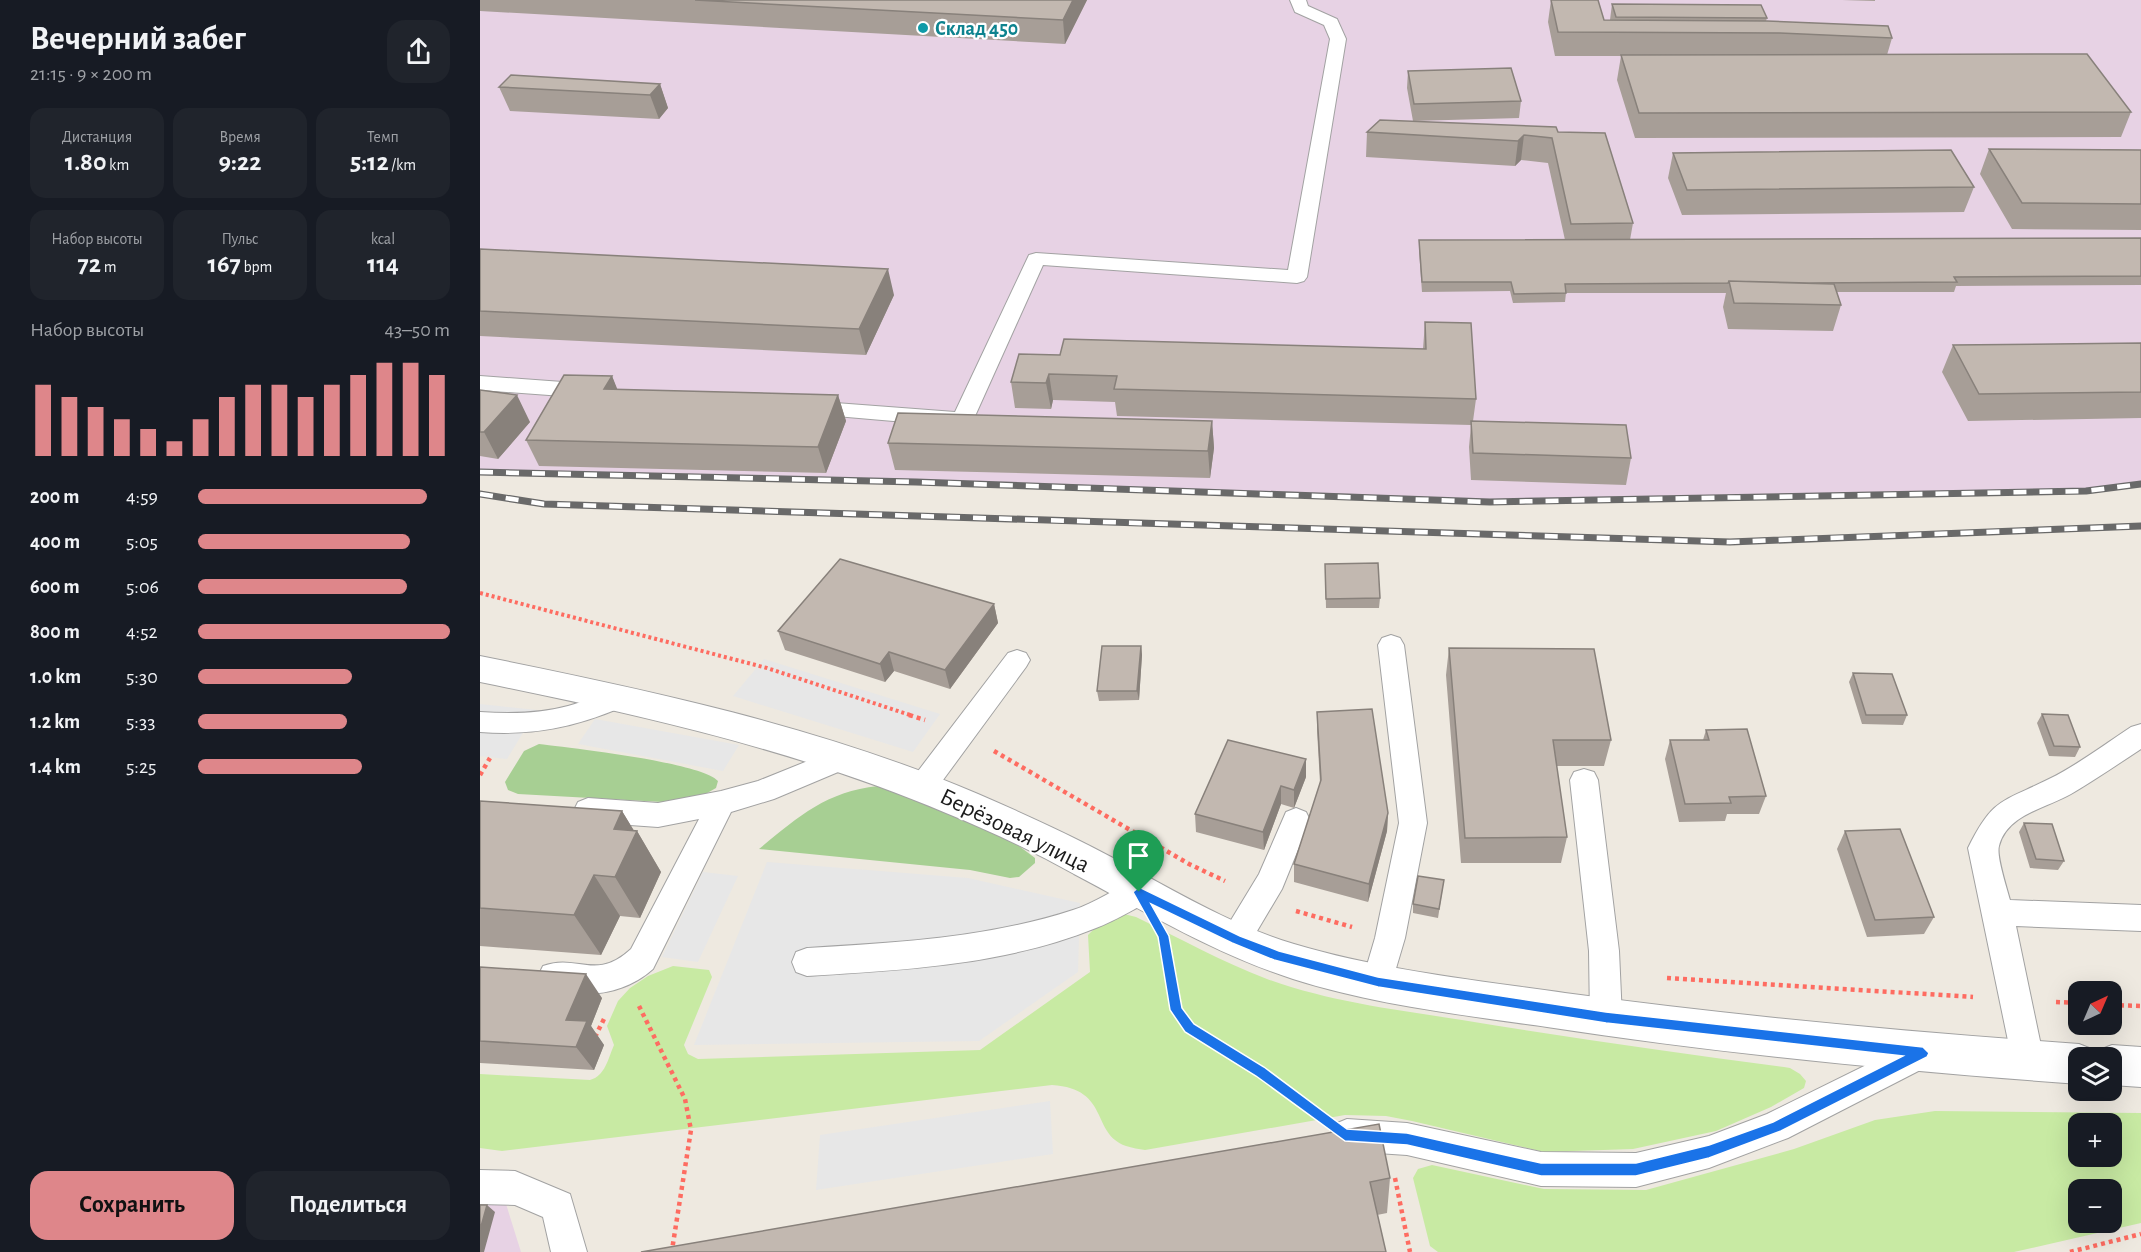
<!DOCTYPE html>
<html lang="ru">
<head>
<meta charset="utf-8">
<style>
	:root { --surface:#171b24; --page:#20242c; --text:#f1f3f6; --muted:#9ea1a6; --accent:#de868a }
	body { margin:0; font-family:"Alegreya Sans",sans-serif; background:var(--page); color:var(--text); height:100vh; display:flex; flex-direction:column; font-size:22px; white-space:nowrap }
	* { box-sizing:border-box; margin:0 }
	p { font-size:20px; color:var(--muted) }
	.icon { flex:none; width:33px; height:33px; fill:none; stroke:currentColor; stroke-width:2; stroke-linecap:round; stroke-linejoin:round }
	.map { position:relative; flex:1; overflow:hidden }
	.details { display:flex; flex-direction:column; background:var(--surface); width:480px }
	.details>* { flex:none }
	.needle { width:39px; rotate:44deg }
	.tools { position:absolute; left:1588px; top:981px; display:grid; gap:12px }
	.tools a { display:grid; place-items:center; width:54px; height:54px; border-radius:12px; background:var(--surface); box-shadow:0 6px 24px #0002; font-size:30px }
	.pin { position:absolute; display:grid; place-items:center; width:51px; height:51px; color:#fff; margin:-62px -26px; border-radius:50% 50% 50% 0; rotate:-45deg; box-shadow:0 0 6px #0007 }
	.pin .icon { rotate:45deg }
	.round { display:grid; place-items:center; flex:none; width:63px; height:63px; border-radius:18px; background:var(--page) }
	.summary { display:flex; align-items:center; justify-content:space-between; height:102px; padding:0 30px }
	h1 { font-size:33px; font-weight:700; line-height:45px }
	.stats { display:grid; grid-template-columns:repeat(3,1fr); gap:9px; height:102px; padding:6px 30px }
	.stats div { display:grid; align-content:center; border-radius:15px; background:var(--page); text-align:center }
	.stats b { font-size:26px; font-weight:700 }
	.stats small { font-size:16px; font-weight:400 }
	.stats p { font-size:16px }
	.chart { height:168px; padding:12px 30px }
	.chart p { display:flex; justify-content:space-between }
	.chart svg { width:100%; height:108px; margin-top:6px; stroke:var(--accent); stroke-width:6 }
	.cta { display:flex; gap:12px; margin-top:auto; padding:12px 30px }
	.cta a { flex:1; height:69px; border-radius:18px; background:var(--accent); color:#111; font-size:24px; font-weight:700; line-height:69px; text-align:center }
	.cta a+a { background:var(--page); color:var(--text) }
	ul { padding:0 30px; list-style:none; font-size:20px }
	li { display:grid; grid-template-columns:96px 72px 1fr; align-items:center; height:45px }
	li i { height:15px; border-radius:8px; background:var(--accent) }
	main { display:flex; flex:1; min-height:0 }
	.map>svg:first-child { display:block }
</style>
</head>
<body>
<main>
<section class="details">
<div class="summary"><div><h1>Вечерний забег</h1><p>21:15 · 9 × 200 m</p></div><a class="round"><svg class="icon" aria-label="share" viewBox="0 0 24 24"><path d="M12 15V3M7 8l5-5 5 5M5 13v7h14v-7"/></svg></a></div>
<div class="stats">
<div><p>Дистанция</p><b>1.80<small> km</small></b></div>
<div><p>Время</p><b>9:22</b></div>
<div><p>Темп</p><b>5:12<small> /km</small></b></div>
</div>
<div class="stats">
<div><p>Набор высоты</p><b>72<small> m</small></b></div>
<div><p>Пульс</p><b>167<small> bpm</small></b></div>
<div><p>kcal</p><b>114</b></div>
</div>
<div class="chart"><p><span>Набор высоты</span>43–50 m</p>
<svg viewBox="0 0 160 44" preserveAspectRatio="none"><path d="M5 44V15M15 44V20M25 44V24M35 44V29M45 44V33M55 44V38M65 44V29M75 44V20M85 44V15M95 44V15M105 44V20M115 44V15M125 44V11M135 44V6M145 44V6M155 44V11"/></svg>
</div>
<ul>
<li><b>200 m</b>4:59<i style="width:91%"></i></li>
<li><b>400 m</b>5:05<i style="width:84%"></i></li>
<li><b>600 m</b>5:06<i style="width:83%"></i></li>
<li><b>800 m</b>4:52<i style="width:100%"></i></li>
<li><b>1.0 km</b>5:30<i style="width:61%"></i></li>
<li><b>1.2 km</b>5:33<i style="width:59%"></i></li>
<li><b>1.4 km</b>5:25<i style="width:65%"></i></li>
</ul>
<div class="cta"><a>Сохранить</a><a>Поделиться</a></div>
</section>
<div class="map">
<svg width="1661" height="1252" viewBox="0 0 1661 1252">
	<rect width="100%" height="100%" fill="#eee9e0"/>
	<path fill="#e7d2e4" d="M 0,0 L 1661,0 L 1661,484 L 1605,491 L 1010,502 L 436,482 L 0,472 Z
		M 26,1204 L 41,1252 L 0,1252 L 0,1205 Z"/>
	<path fill="#c8eaa3" fill-rule="evenodd" d="M 644,914 L 656,917 C 699,938 742,962 787,979 C 850,1002 917,1010 982,1020 C 1091,1038 1201,1053 1310,1068 L 1320,1074 L 1326,1081 L 1324,1088 L 1291,1107 L 1236,1131 L 1153,1149 L 1064,1152 L 932,1121 L 906,1116 L 865,1115 L 665,1150 C 659,1149 652,1148 646,1146 C 610,1133 631,1089 572,1085 L 22,1151 L 0,1148 L 0,1074 L 110,1080 C 125,1076 128,1059 134,1045 L 127,1026 L 138,1001 L 150,988 L 168,976 L 193,966 L 229,970 L 232,977 L 204,1045 L 208,1054 L 218,1059 L 500,1050 L 610,972 L 608,935 L 616,927 Z
		M 1455,1111 L 1661,1113 L 1661,1223 L 1534,1252 L 958,1252 L 950,1246 L 933,1178 L 938,1169 L 952,1165 L 1064,1189 L 1166,1190 L 1314,1149 L 1395,1120 ZM 1599,1124 L 1632,1124 L 1632,1156 L 1599,1156 ZM 1599,1190 L 1632,1190 L 1632,1222 L 1599,1222 Z"/>
	<path fill="#a7cf93" d="M 59,744 C 91,748 220,762 238,781 L 236,788 L 222,796 L 183,802 L 38,794 L 28,790 L 25,782 L 44,751 Z
		M 398,786 L 433,796 L 535,843 L 555,858 L 555,863 L 539,877 L 530,878 L 490,870 L 279,849 C 318,817 345,792 398,786 Z"/>
	<path fill="#e7e7e7" d="M 284,659 L 460,714 L 433,752 L 253,696 Z
		M 0,704 L 57,710 L 27,759 L 0,756 Z
		M 115,719 L 259,745 L 243,771 L 98,744 Z
		M 287,862 L 488,878 L 600,903 L 598,972 L 499,1041 L 214,1045 Z
		M 223,872 L 258,876 L 218,962 L 182,957 Z
		M 570,1101 L 573,1154 L 336,1190 L 340,1135 Z"/>
	<g fill="none" stroke-linecap="round" stroke-linejoin="round">
		<g stroke="#a2a2a2" stroke-width="2">
			<path id="service" d="M 810,0 L 826,0 L 828,6 L 857,19 L 866,39 L 827,277 L 824,281 L 817,283 L 563,265 L 491,425 L 483,427 L 321,413 L 318,408 L 321,403 L 329,401 L 475,412 L 549,255 L 556,253 L 808,270 L 850,39 L 844,25 L 815,12 Z
				M 0,376 L 110,384 L 118,386 L 121,391 L 118,396 L 110,398 L 0,390 Z
				M 911,635 L 920,638 L 924,645 L 947,823 L 925,938 L 909,992 L 898,996 L 887,992 L 882,982 L 895,938 L 919,823 L 898,645 L 902,638 Z
				M 537,650 L 546,653 L 550,660 L 546,667 L 452,795 L 442,798 L 432,795 L 428,787 L 432,779 L 528,653 Z
				M 136,689 L 145,692 L 149,699 L 145,706 C 95,727 55,736 0,732 L 0,712 C 30,714 59,714 88,706 C 104,702 120,694 136,689 Z
				M 1661,724 L 1661,749 C 1638,764 1615,780 1591,794 C 1567,808 1527,814 1519,846 C 1516,856 1527,888 1530,900 L 1661,905 L 1661,931 L 1536,926 L 1564,1060 L 1559,1071 L 1548,1075 L 1537,1071 L 1532,1060 L 1488,848 C 1513,797 1523,802 1569,779 C 1598,765 1625,744 1651,727 Z
				M 360,748 L 370,751 L 374,759 L 370,767 L 294,799 L 251,812 L 173,969 C 143,996 100,1000 63,986 L 58,976 L 63,966 C 98,953 115,982 151,949 L 219,819 L 178,827 L 108,822 L 98,818 L 94,810 L 98,802 L 108,798 L 178,803 L 241,791 L 278,781 Z
				M 1104,769 L 1114,772 L 1118,780 L 1139,951 L 1142,1018 L 1137,1028 L 1126,1032 L 1115,1028 L 1110,1018 L 1109,951 L 1090,780 L 1094,772 Z
				M 816,808 L 826,812 L 830,820 L 802,889 L 767,948 L 756,952 L 745,948 L 741,939 L 745,930 L 779,874 L 806,812 Z
				M 659,879 L 670,883 L 674,892 L 670,901 C 652,910 635,921 616,928 C 525,965 424,970 327,976 L 316,972 L 312,962 L 316,952 L 327,948 C 416,943 507,938 593,910 C 616,903 636,887 659,879 Z
				M 1441,1038 L 1452,1042 L 1457,1053 L 1452,1064 L 1308,1138 L 1229,1168 L 1156,1187 L 1061,1186 L 927,1155 L 867,1151 L 855,1146 L 850,1135 L 855,1124 L 867,1119 L 927,1123 L 1061,1152 L 1156,1153 L 1229,1136 L 1287,1114 Z
				M 0,1170 L 35,1171 L 90,1194 L 107,1252 L 71,1252 L 63,1217 L 35,1205 L 0,1204 Z"/>
		</g>
		<g stroke="#a2a2a2" stroke-width="2">
			<path id="minor" d="M 0,656 C 168,690 339,726 498,794 C 544,814 589,834 633,858 C 692,889 750,925 814,944 C 901,970 994,980 1085,993 C 1255,1016 1427,1032 1599,1044 L 1614,1050 L 1616,1054 L 1617,1051 L 1632,1045 L 1661,1047 L 1661,1087 L 1632,1085 L 1632,1058 L 1599,1058 L 1599,1084 C 1421,1071 1243,1054 1067,1027 C 982,1015 895,1005 813,979 C 735,954 666,912 594,874 C 553,851 510,831 466,813 C 317,750 158,714 0,682 Z"/>
		</g>
		<path stroke="#fe6c61" stroke-width="4" stroke-dasharray="3 3" stroke-linecap="butt" d="M 0,593 L 287,668 L 433,716"/>
		<path stroke="#fe6c61" stroke-width="4.5" stroke-dasharray="4 4" stroke-linecap="butt" d="M 429,715 L 445,720
			M 514,751 L 709,864 L 745,881
			M 0,775 L 10,758
			M 816,911 L 872,927
			M 686,950 L 696,1010 L 709,1028 L 780,1071 L 836,1113
			M 1187,978 L 1493,997
			M 1576,1002 L 1599,1003
			M 1632,1005 L 1661,1006
			M 159,1006 L 205,1099 L 211,1130 L 192,1250
			M 115,1037 L 125,1017
			M 915,1178 L 930,1252
			M 1590,1252 L 1661,1234"/>
		<use href="#service" fill="#fff" fill-rule="evenodd"/>
		<use href="#minor" fill="#fff" fill-rule="evenodd"/>
		<g stroke="#696969" stroke-width="7">
			<path id="rail" d="M 0,472 L 436,482 L 1010,502 L 1606,491 L 1661,484
				M 0,494 L 64,504 L 1250,542 L 1661,526"/>
		</g>
		<use href="#rail" stroke="#fff" stroke-width="4.5" stroke-dasharray="13" stroke-linecap="butt"/>
	</g>
	<path fill="#a79e97" d="M 0,0 L 607,0 L 585,44 L 0,11 Z
		M 1071,0 L 1118,0 L 1124,20 L 1130,20 L 1132,4 L 1287,18 L 1286,21 L 1412,38 L 1407,55 L 1651,112 L 1641,137 L 1155,138 L 1137,80 L 1141,56 L 1075,56 L 1068,22 Z
		M 1362,0 L 1395,0 L 1395,1 Z
		M 928,71 L 1041,101 L 1039,118 L 933,121 L 927,88 Z
		M 180,84 L 188,108 L 179,119 L 30,111 L 19,87 Z
		M 887,132 L 1078,132 L 1153,223 L 1150,240 L 1661,238 L 1661,285 L 1476,286 L 1474,292 L 1357,292 L 1361,305 L 1353,331 L 1248,329 L 1243,307 L 1246,293 L 1086,293 L 1085,302 L 1033,303 L 1030,291 L 942,292 L 939,250 L 939,240 L 1085,240 L 1068,163 L 1041,160 L 1035,166 L 886,157 Z
		M 1509,149 L 1661,150 L 1661,230 L 1532,229 L 1500,174 Z
		M 1193,153 L 1494,187 L 1484,212 L 1202,215 L 1188,178 Z
		M 0,249 L 414,295 L 386,355 L 0,336 Z
		M 945,322 L 996,399 L 993,421 L 1151,458 L 1146,485 L 991,480 L 989,447 L 991,425 L 637,416 L 635,402 L 573,400 L 571,409 L 535,408 L 531,382 L 580,355 L 943,349 Z
		M 1661,343 L 1661,418 L 1488,421 L 1462,372 L 1473,345 Z
		M 132,376 L 137,390 L 358,395 L 366,421 L 346,473 L 59,466 L 46,440 Z
		M 0,390 L 50,422 L 18,459 L 0,456 Z
		M 732,421 L 734,448 L 730,478 L 415,470 L 408,443 Z
		M 845,564 L 900,598 L 899,608 L 846,608 Z
		M 514,604 L 518,623 L 470,689 L 414,671 L 405,682 L 305,650 L 298,631 Z
		M 661,646 L 662,655 L 659,700 L 619,701 L 617,691 Z
		M 969,648 L 1131,740 L 1124,766 L 1076,766 L 1087,837 L 1081,863 L 981,863 L 966,675 Z
		M 1373,673 L 1427,715 L 1423,725 L 1382,724 L 1369,682 Z
		M 837,712 L 908,813 L 907,831 L 888,902 L 814,882 L 814,864 L 840,783 L 837,730 Z
		M 1562,714 L 1600,747 L 1595,757 L 1569,756 L 1557,723 Z
		M 1226,730 L 1286,796 L 1279,814 L 1247,814 L 1245,821 L 1199,822 L 1185,759 L 1190,740 L 1223,740 Z
		M 826,777 L 814,808 L 801,804 L 784,850 L 716,832 L 715,814 Z
		M 0,801 L 142,811 L 154,831 L 157,831 L 181,872 L 160,918 L 140,916 L 121,955 L 0,946 Z
		M 1544,823 L 1584,861 L 1578,870 L 1550,868 L 1539,832 Z
		M 1365,831 L 1454,917 L 1444,934 L 1387,937 L 1357,849 Z
		M 964,880 L 958,918 L 933,913 L 933,904 Z
		M 0,967 L 122,998 L 111,1026 L 124,1045 L 114,1070 L 0,1063 Z
		M 910,1178 L 907,1213 L 897,1215 L 161,1252 Z"/>
	<path fill="#88817b" d="M 593,0 L 607,0 L 585,44 L 583,20 Z
		M 180,84 L 188,108 L 179,119 L 170,95 Z
		M 1044,135 L 1041,160 L 1035,166 L 1038,141 Z
		M 408,269 L 414,295 L 386,355 L 379,329 Z
		M 569,374 L 573,400 L 571,409 L 566,383 Z
		M 132,376 L 143,403 L 124,389 Z
		M 37,395 L 50,422 L 18,459 L 4,432 Z
		M 358,395 L 366,421 L 346,473 L 338,447 Z
		M 732,421 L 734,448 L 730,478 L 728,451 Z
		M 514,604 L 518,623 L 470,689 L 465,670 Z
		M 661,646 L 662,655 L 659,700 L 657,691 Z
		M 409,652 L 414,671 L 405,682 L 400,664 Z
		M 826,759 L 826,777 L 814,808 L 814,790 Z
		M 801,786 L 801,804 L 784,850 L 783,832 Z
		M 142,811 L 156,834 L 157,831 L 181,872 L 160,918 L 135,877 L 134,829 Z
		M 908,813 L 907,831 L 888,902 L 889,884 Z
		M 114,875 L 140,916 L 121,955 L 94,915 Z
		M 106,974 L 122,998 L 111,1026 L 124,1045 L 114,1070 L 96,1047 L 86,1020 Z
		M 7,1205 L 15,1212 L 4,1252 L 0,1252 L 0,1230 Z"/>
	<path fill="#c2b8b0" stroke="#88817b" stroke-width="1.5" d="M 215,0 L 593,0 L 583,20 Z
		M 1071,0 L 1118,0 L 1124,20 L 1287,21 L 1408,26 L 1412,38 L 1300,33 L 1078,32 Z
		M 1132,4 L 1281,5 L 1287,18 L 1136,17 Z
		M 1607,54 L 1651,112 L 1159,113 L 1141,55 Z
		M 1031,68 L 1041,101 L 934,104 L 928,71 Z
		M 31,75 L 180,84 L 170,95 L 19,87 Z
		M 900,120 L 1076,127 L 1078,132 L 1125,133 L 1153,223 L 1091,224 L 1072,138 L 1044,135 L 1038,141 L 887,132 Z
		M 1509,149 L 1661,150 L 1661,204 L 1542,203 Z
		M 1471,150 L 1494,187 L 1207,190 L 1193,153 Z
		M 1661,238 L 1661,276 L 1474,277 L 1477,282 L 1329,283 L 1249,281 L 1248,283 L 1085,284 L 1086,293 L 1034,294 L 1031,282 L 942,282 L 939,240 Z
		M 0,249 L 408,269 L 379,329 L 0,311 Z
		M 1249,281 L 1354,284 L 1361,305 L 1254,303 Z
		M 945,322 L 991,323 L 996,399 L 634,389 L 637,376 L 569,374 L 566,383 L 531,382 L 539,354 L 580,355 L 584,339 L 946,349 Z
		M 1661,343 L 1661,392 L 1499,394 L 1473,345 Z
		M 84,375 L 132,376 L 124,389 L 358,395 L 338,447 L 46,440 Z
		M 0,390 L 37,395 L 4,432 L 0,432 Z
		M 418,413 L 732,421 L 728,451 L 408,443 Z
		M 991,421 L 1146,425 L 1151,458 L 993,453 Z
		M 360,559 L 514,604 L 465,670 L 409,652 L 400,664 L 298,631 Z
		M 898,563 L 900,598 L 846,599 L 845,564 Z
		M 622,646 L 661,646 L 657,691 L 617,691 Z
		M 969,648 L 1114,649 L 1131,740 L 1073,740 L 1087,837 L 985,838 Z
		M 1373,673 L 1412,674 L 1427,715 L 1386,715 Z
		M 892,709 L 908,813 L 889,884 L 814,864 L 841,780 L 837,712 Z
		M 1562,714 L 1588,715 L 1600,747 L 1574,746 Z
		M 1267,729 L 1286,796 L 1249,797 L 1251,803 L 1205,804 L 1190,740 L 1229,740 L 1226,730 Z
		M 748,740 L 826,759 L 814,790 L 801,786 L 783,832 L 715,814 Z
		M 0,801 L 142,811 L 134,829 L 157,831 L 135,877 L 114,875 L 94,915 L 0,908 Z
		M 1544,823 L 1572,824 L 1584,861 L 1556,859 Z
		M 1420,829 L 1454,917 L 1395,920 L 1365,831 Z
		M 938,876 L 964,880 L 959,909 L 933,904 Z
		M 0,967 L 106,974 L 86,1020 L 107,1021 L 96,1047 L 0,1041 Z
		M 899,1124 L 910,1178 L 890,1182 L 906,1252 L 161,1252 Z
		M 0,1205 L 7,1205 L 0,1230 Z"/>
	<path fill="#1a73e8" stroke="#fff" stroke-width="1.5" fill-rule="evenodd" d="M 659,887 L 760,936 L 799,951 L 898,977 L 1126,1012 L 1443,1047 L 1449,1053 L 1447,1057 L 1301,1131 L 1229,1158 L 1156,1176 L 1061,1176 L 927,1145 L 865,1141 L 776,1076 L 705,1032 L 690,1010 L 678,937 L 653,892 ZM 671,904 L 752,943 L 794,960 L 898,987 L 1126,1023 L 1423,1056 L 1293,1122 L 1229,1145 L 1156,1163 L 1061,1163 L 927,1133 L 867,1129 L 784,1067 L 714,1024 L 702,1008 L 689,936 Z"/>
	<circle fill="#0f9aa8" stroke="#fff" stroke-width="2" cx="443" cy="28" r="6"/>
	<g text-anchor="middle" stroke-width="4.5" stroke-linejoin="round" paint-order="stroke">
		<g font-size="20" font-weight="bold" fill="#0d838f" stroke="#fff" text-anchor="start">
			<text x="455" y="35">Склад 450</text>
		</g>
		<g font-size="24" fill="#1b1b1b" stroke="#fff">
			<text transform="translate(535 830) rotate(26)" y="8">Берёзовая улица</text>
		</g>
	</g>
</svg>
<div class="tools">
<a><svg class="needle" viewBox="-14 -14 28 28"><path d="M0-13l5 13h-10z" fill="#e53935"/><path d="M0 13l5-13h-10z" fill="#9ea1a6"/></svg></a>
<a><svg class="icon" aria-label="layers" viewBox="0 0 24 24"><path d="M12 4l9 5-9 5-9-5zM3 14l9 5 9-5"/></svg></a>
<a>+</a>
<a>−</a>
</div>
<div class="pin" style="left:659px;top:892px;background:#1e9e55"><svg class="icon" aria-label="arrive" viewBox="0 0 24 24"><path d="M6 21V4h12l-3 4 3 4H6"/></svg></div>
</div>
</main>
</body>
</html>
